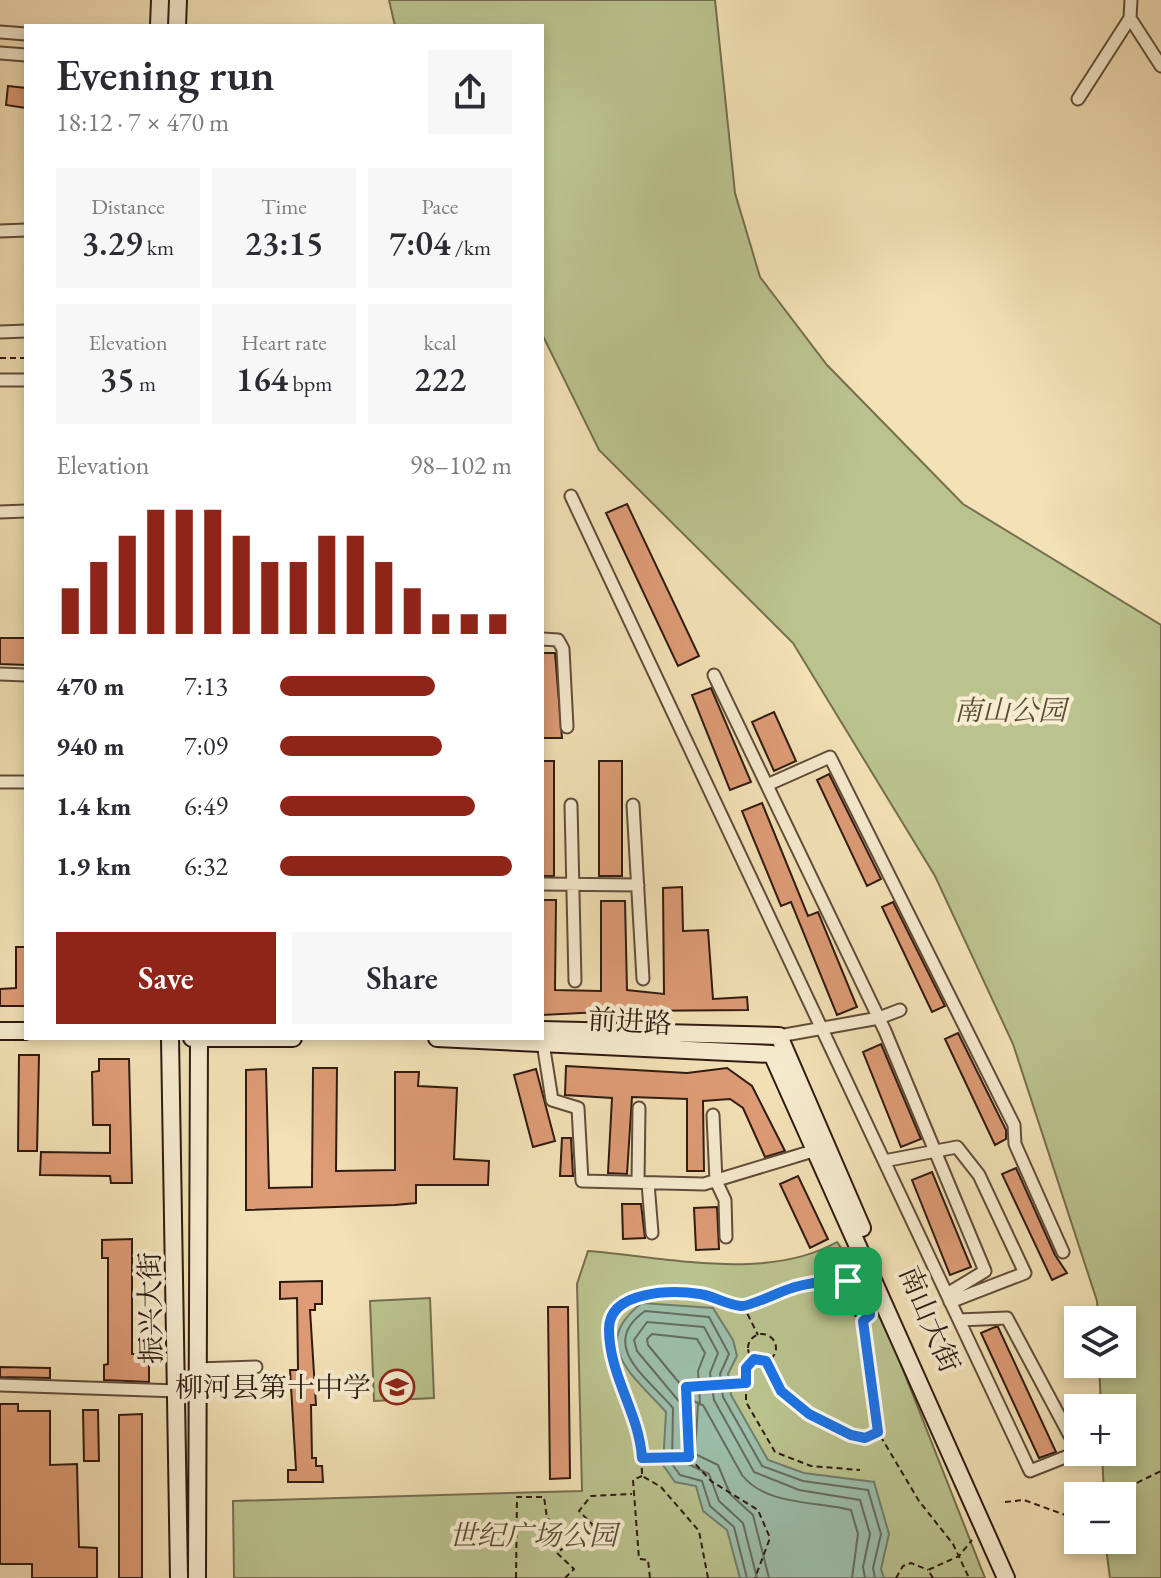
<!DOCTYPE html>
<html lang="en">
<head>
<meta charset="utf-8">
<style>
	:root { --surface:#fff; --page:#f7f7f7; --text:#2b2b33; --muted:#7c7c81; --accent:#8f2418 }
	body { margin:0; font-family:"EB Garamond","Noto Serif SC",serif; background:var(--page); color:var(--text); height:100vh; display:flex; flex-direction:column; font-size:30px; white-space:nowrap }
	* { box-sizing:border-box; margin:0 }
	p { font-size:26px; color:var(--muted) }
	.icon { flex:none; width:44px; height:44px; fill:none; stroke:currentColor; stroke-width:2; stroke-linecap:round; stroke-linejoin:round }
	.map { position:relative; flex:1; overflow:hidden }
	.details { position:absolute; left:24px; top:24px; width:520px; height:1016px; display:flex; flex-direction:column; background:var(--surface); border-radius:0px; box-shadow:0 4px 12px #0003 }
	.details>* { flex:none }
	.tools { position:absolute; left:1064px; top:1306px; display:grid; gap:16px }
	.tools a { display:grid; place-items:center; width:72px; height:72px; border-radius:0px; background:var(--surface); box-shadow:0 4px 12px #0003; font-size:40px }
	.pin { position:absolute; display:grid; place-items:center; width:68px; height:68px; color:#fff; margin:-34px; border-radius:16px; box-shadow:0 4px 12px #0006 }
	.round { display:grid; place-items:center; flex:none; width:84px; height:84px; border-radius:0px; background:var(--page) }
	.head { display:flex; align-items:center; justify-content:space-between; height:136px; padding:0 32px }
	h1 { font-size:44px; font-weight:600; line-height:60px }
	.stats { display:grid; grid-template-columns:repeat(3,1fr); gap:12px; height:136px; padding:8px 32px }
	.stats div { display:grid; align-content:center; border-radius:0px; background:var(--page); text-align:center }
	.stats b { font-size:34px; font-weight:600 }
	.stats small { font-size:22px; font-weight:400 }
	.stats p { font-size:22px }
	.chart { height:224px; padding:16px 32px }
	.chart p { display:flex; justify-content:space-between }
	.chart svg { width:100%; height:144px; margin-top:8px; stroke:var(--accent); stroke-width:6 }
	.cta { display:flex; gap:16px; margin-top:auto; padding:16px 32px }
	.cta a { flex:1; height:92px; border-radius:0px; background:var(--accent); color:#fff; font-size:32px; font-weight:600; line-height:92px; text-align:center }
	.cta a+a { background:var(--page); color:var(--text) }
	ul { padding:0 32px; list-style:none; font-size:26px }
	li { display:grid; grid-template-columns:128px 96px 1fr; align-items:center; height:60px }
	li i { height:20px; border-radius:10px; background:var(--accent) }
	.map>svg:first-child { display:block }
</style>
</head>
<body>
<div class="map">
<svg width="1161" height="1578" viewBox="0 0 1161 1578">
	<rect width="100%" height="100%" fill="#f3e2b6"/>
	<filter id="stains"><feTurbulence type="fractalNoise" baseFrequency=".0025" numOctaves="4"/><feColorMatrix values="0 0 0 0 .2 0 0 0 0 .09 0 0 0 0 .02 0 0 0 .5 -.17"/></filter>
	<radialGradient id="worn" r=".72"><stop offset=".6" stop-color="#630" stop-opacity="0"/><stop offset="1" stop-color="#630" stop-opacity=".3"/></radialGradient>
	<path fill="#bac38e" stroke="#756e50" stroke-width="2" d="M 389,0 L 715,0 L 735,193 L 760,277 L 827,365 L 963,504 L 1161,625 L 1161,1578 L 1110,1578 L 1105,1540 L 1122,1540 L 1122,1496 L 1104,1496 L 1102,1452 L 1122,1452 L 1122,1408 L 1101,1408 L 1099,1364 L 1122,1364 L 1122,1320 L 1098,1320 L 1097,1301 L 1013,1044 L 935,876 L 793,643 L 599,450 L 542,334 L 542,26 L 395,26 Z
		M 837,1242 L 874,1296 L 985,1578 L 234,1578 L 233,1501 L 582,1491 L 577,1284 L 588,1251 C 666,1257 766,1282 837,1242 Z
		M 430,1298 L 434,1398 L 374,1401 L 370,1301 Z"/>
	<path fill="#9cbeab" stroke="#717c6d" stroke-width="2" d="M 642,1303 L 713,1308 L 733,1340 L 737,1356 L 728,1374 L 731,1395 L 768,1460 L 804,1473 L 874,1482 L 889,1534 L 881,1569 L 884,1578 L 740,1578 L 727,1530 L 703,1511 L 696,1486 L 675,1482 L 663,1465 L 666,1412 C 633,1375 588,1344 642,1303 Z"/>
	<g fill="none" stroke-linecap="round" stroke-linejoin="round">
		<path stroke="#666c5e" stroke-width="2" d="M 652,1334 L 697,1339 L 705,1353 L 698,1371 L 700,1403 L 695,1402 L 648,1345 L 647,1339 Z
			M 747,1578 L 734,1527 L 710,1506 L 702,1481 L 680,1475 L 672,1464 L 673,1408 C 648,1378 597,1345 645,1311 L 709,1317 L 729,1354 L 720,1374 L 723,1397 L 762,1466 L 803,1481 L 868,1490 L 881,1534 L 873,1568 L 875,1578
			M 757,1578 L 743,1523 L 719,1501 L 709,1474 L 682,1461 L 682,1405 L 637,1351 L 634,1340 L 647,1322 L 704,1327 L 718,1353 L 710,1373 L 714,1400 L 754,1472 L 799,1490 L 860,1500 L 870,1534 L 863,1567 L 865,1578
			M 769,1578 L 753,1515 L 730,1494 L 718,1465 L 695,1454 L 698,1404 L 703,1405 L 742,1475 C 766,1506 817,1501 851,1510 L 858,1534 L 852,1578"/>
	</g>
	<path fill="#de9c76" stroke="#301a11" stroke-width="2" d="M 8,86 L 26,88 L 26,108 L 6,105 Z
		M 627,504 L 699,656 L 678,666 L 606,513 Z
		M 0,638 L 26,638 L 26,665 L 0,664 Z
		M 542,653 L 555,653 L 562,738 L 542,738 Z
		M 711,688 L 751,782 L 730,790 L 692,695 Z
		M 774,712 L 796,761 L 774,771 L 752,722 Z
		M 542,761 L 554,761 L 554,876 L 542,876 Z
		M 599,761 L 622,761 L 622,876 L 599,876 Z
		M 829,774 L 881,879 L 867,886 L 817,780 Z
		M 762,803 L 808,916 L 818,912 L 857,1007 L 837,1015 L 791,902 L 781,906 L 742,811 Z
		M 682,887 L 683,931 L 708,930 L 713,999 L 747,997 L 748,1010 L 626,1011 L 625,1016 L 602,1016 L 601,1012 L 542,1015 L 542,900 L 556,900 L 555,990 L 601,991 L 601,901 L 625,901 L 627,990 L 664,994 L 663,888 Z
		M 893,902 L 945,1006 L 932,1012 L 882,907 Z
		M 16,947 L 26,947 L 26,1006 L 0,1006 L 0,989 L 16,988 Z
		M 958,1033 L 1006,1130 L 1006,1139 L 995,1145 L 945,1039 Z
		M 881,1044 L 921,1139 L 901,1147 L 863,1052 Z
		M 19,1055 L 39,1055 L 37,1151 L 18,1151 Z
		M 99,1059 L 129,1059 L 132,1183 L 111,1183 L 110,1176 L 40,1175 L 41,1152 L 110,1153 L 110,1125 L 93,1125 L 92,1072 L 99,1071 Z
		M 566,1066 L 687,1073 L 727,1068 L 752,1086 L 785,1151 L 765,1157 L 743,1108 L 730,1099 L 703,1101 L 704,1171 L 687,1171 L 687,1099 L 632,1097 L 627,1174 L 608,1173 L 612,1098 L 565,1095 Z
		M 313,1068 L 337,1068 L 336,1171 L 395,1170 L 395,1072 L 419,1072 L 418,1086 L 457,1088 L 454,1159 L 489,1161 L 488,1185 L 416,1185 L 416,1203 L 395,1205 L 246,1210 L 246,1070 L 266,1069 L 269,1188 L 312,1187 Z
		M 536,1069 L 555,1141 L 533,1147 L 514,1075 Z
		M 562,1138 L 571,1138 L 573,1176 L 560,1176 Z
		M 1016,1168 L 1055,1255 L 1067,1273 L 1052,1280 L 1002,1174 Z
		M 932,1172 L 971,1267 L 950,1275 L 912,1180 Z
		M 798,1176 L 828,1239 L 810,1248 L 780,1184 Z
		M 622,1204 L 641,1204 L 645,1238 L 623,1239 Z
		M 717,1207 L 719,1249 L 696,1250 L 694,1208 Z
		M 132,1239 L 132,1354 L 149,1354 L 149,1382 L 104,1380 L 104,1365 L 108,1364 L 108,1258 L 102,1258 L 102,1240 Z
		M 322,1281 L 322,1304 L 315,1304 L 315,1310 L 310,1310 L 316,1405 L 311,1405 L 312,1458 L 316,1458 L 316,1466 L 322,1466 L 323,1482 L 288,1482 L 288,1470 L 296,1470 L 290,1370 L 298,1370 L 297,1298 L 280,1299 L 280,1282 Z
		M 548,1307 L 568,1307 L 570,1478 L 550,1479 Z
		M 995,1327 L 998,1327 L 1056,1452 L 1039,1458 L 981,1333 Z
		M 0,1367 L 50,1368 L 50,1378 L 0,1377 Z
		M 0,1404 L 18,1404 L 18,1411 L 50,1411 L 50,1465 L 77,1464 L 79,1547 L 97,1548 L 97,1578 L 32,1578 L 32,1564 L 0,1564 Z
		M 83,1410 L 98,1410 L 99,1461 L 84,1461 Z
		M 142,1414 L 142,1578 L 119,1578 L 119,1415 Z"/>
	<g fill="none" stroke-linecap="round" stroke-linejoin="round">
		<g stroke="#614c3a" stroke-width="15">
			<path id="street" d="M 1130,18 L 1161,66
				M 0,32 L 26,34
				M 0,53 L 26,55
				M 1078,99 L 1130,18 L 1131,0
				M 0,231 L 26,230
				M 0,332 L 26,331
				M 0,380 L 26,380
				M 571,496 L 1030,1471 L 1078,1452
				M 0,512 L 26,511
				M 542,639 L 558,640 L 563,649 L 567,727
				M 0,674 L 26,675
				M 714,675 L 885,1031 L 985,1271 L 947,1294
				M 0,782 L 26,782
				M 767,785 L 830,757 L 1014,1125 L 1015,1144 L 1063,1252
				M 571,805 L 575,981
				M 633,805 L 643,979
				M 542,884 L 638,885
				M 779,1036 L 879,1018 L 900,1010
				M 543,1043 L 552,1100 L 578,1108 L 582,1181 L 704,1184 L 813,1151
				M 713,1115 L 716,1181 L 725,1200 L 726,1237
				M 884,1161 L 957,1147 L 979,1175 L 1025,1273 L 950,1302
				M 638,1182 L 639,1108
				M 648,1183 L 652,1233
				M 959,1320 L 1007,1318 L 1078,1451
				M 197,1369 L 256,1367
				M 0,1385 L 178,1391"/>
		</g>
		<g stroke="#301a11" stroke-width="20">
			<path id="secondary" d="M 159,26 L 160,0
				M 177,26 L 178,0
				M 542,1030 L 779,1036 L 862,1228
				M 0,1031 L 26,1031
				M 170,1038 L 179,1578
				M 192,1038 L 293,1038
				M 437,1038 L 772,1054 L 1006,1578
				M 197,1578 L 199,1038"/>
		</g>
		<path stroke="#301a11" stroke-width="2" stroke-dasharray="6 4" stroke-linecap="butt" d="M 0,358 L 26,358
			M 836,1275 C 855,1285 871,1292 870,1315 L 863,1321 L 832,1300 L 826,1289 Z
			M 745,1307 L 803,1284 L 830,1281
			M 863,1322 L 878,1430
			M748 1348a14 14 0 1 1 28 0a14 14 0 1 1-28 0Z
			M 766,1361 L 781,1391 L 809,1414 L 851,1435 L 865,1438 L 878,1432 L 919,1501 L 953,1544 L 969,1578
			M 746,1384 L 746,1402 L 775,1452 L 811,1466 L 860,1470
			M 689,1457 L 711,1481 L 758,1510 L 770,1538 L 755,1578
			M 643,1458 L 689,1457 L 686,1387 L 746,1383 L 746,1368 L 754,1359
			M 642,1476 L 633,1480 L 639,1559 L 648,1560 L 650,1578
			M 1110,1496 L 1161,1471
			M 1005,1502 L 1024,1500 L 1068,1516 L 1078,1512
			M 516,1578 L 517,1497 L 544,1497 L 547,1518 L 574,1540
			M 565,1578 L 574,1569 L 557,1553 L 593,1525 L 579,1511 L 591,1496 L 632,1494
			M 708,1578 L 699,1531 L 661,1487 L 642,1476 C 642,1451 635,1429 627,1404 C 617,1370 587,1316 636,1299 C 671,1286 709,1297 744,1307 L 758,1335
			M 896,1578 L 903,1566 L 911,1563 L 928,1570
			M 933,1578 L 928,1570 L 959,1556 L 972,1540"/>
		<use href="#street" stroke="#f7ecd0" stroke-width="11"/>
		<use href="#secondary" stroke="#f7ecd0" stroke-width="16"/>
	</g>
	<g fill="none" stroke-linecap="round" stroke-linejoin="round">
		<g stroke="#fff" stroke-width="16">
			<path id="route" d="M 836,1275 C 855,1285 871,1291 870,1315 L 863,1321 L 878,1432 L 865,1438 L 851,1435 L 809,1414 L 781,1391 L 766,1361 L 754,1359 L 746,1368 L 746,1383 L 686,1387 L 689,1457 L 642,1458 C 639,1412 609,1376 609,1329 C 609,1290 673,1290 700,1294 C 714,1296 727,1305 741,1306 C 749,1307 781,1291 792,1288 C 805,1283 828,1283 836,1275 Z"/>
		</g>
		<use href="#route" stroke="#1a73e8" stroke-width="10"/>
	</g>
	<defs>
		<g id="school-ring" transform="scale(1.8)"><circle r="9.5" fill="#f7ecd0" stroke="#8f2418" stroke-width="1.5"/><path d="M0-5L7-2L0 1L-7-2ZM-4 1L0 2.5L4 1V4Q0 6-4 4Z" fill="#8f2418"/></g>
	</defs>
	<g fill-rule="evenodd">
		<use href="#school-ring" x="397" y="1387"/>
	</g>
	<g text-anchor="middle" stroke-width="8" stroke-linejoin="round" paint-order="stroke">
		<g font-size="28" font-style="italic" fill="#594d36" stroke="#f7ecd0">
			<text x="1010" y="720">南山公园</text>
			<text x="533" y="1545">世纪广场公园</text>
		</g>
		<g font-size="28" fill="#301a11" stroke="#f7ecd0">
			<text transform="translate(630 1021) rotate(3)" y="10">前进路</text>
			<text transform="translate(150 1308) rotate(-91)" y="10">振兴大街</text>
			<text transform="translate(930 1319) rotate(67)" y="10">南山大街</text>
		</g>
		<g font-size="28" fill="#301a11" stroke="#f7ecd0" text-anchor="end">
			<text x="371" y="1397">柳河县第十中学</text>
		</g>
	</g>
	<rect width="100%" height="100%" filter="url(#stains)"/>
	<rect width="100%" height="100%" fill="url(#worn)"/>
</svg>
<div class="tools">
<a><svg class="icon" aria-label="layers" viewBox="0 0 24 24"><path d="M12 4l9 5-9 5-9-5zM3 14l9 5 9-5"/></svg></a>
<a>+</a>
<a>−</a>
</div>
<div class="pin" style="left:848px;top:1281px;background:#1e9e55"><svg class="icon" aria-label="arrive" viewBox="0 0 24 24"><path d="M6 21V4h12l-3 4 3 4H6"/></svg></div>
<section class="details">
<div class="head"><div><h1>Evening run</h1><p>18:12 · 7 × 470 m</p></div><a class="round"><svg class="icon" aria-label="share" viewBox="0 0 24 24"><path d="M12 15V3M7 8l5-5 5 5M5 13v7h14v-7"/></svg></a></div>
<div class="stats">
<div><p>Distance</p><b>3.29<small> km</small></b></div>
<div><p>Time</p><b>23:15</b></div>
<div><p>Pace</p><b>7:04<small> /km</small></b></div>
</div>
<div class="stats">
<div><p>Elevation</p><b>35<small> m</small></b></div>
<div><p>Heart rate</p><b>164<small> bpm</small></b></div>
<div><p>kcal</p><b>222</b></div>
</div>
<div class="chart"><p><span>Elevation</span>98–102 m</p>
<svg viewBox="0 0 160 44" preserveAspectRatio="none"><path d="M5 44V30M15 44V22M25 44V14M35 44V6M45 44V6M55 44V6M65 44V14M75 44V22M85 44V22M95 44V14M105 44V14M115 44V22M125 44V30M135 44V38M145 44V38M155 44V38"/></svg>
</div>
<ul>
<li><b>470 m</b>7:13<i style="width:67%"></i></li>
<li><b>940 m</b>7:09<i style="width:70%"></i></li>
<li><b>1.4 km</b>6:49<i style="width:84%"></i></li>
<li><b>1.9 km</b>6:32<i style="width:100%"></i></li>
</ul>
<div class="cta"><a>Save</a><a>Share</a></div>
</section>
</div>
</body>
</html>
